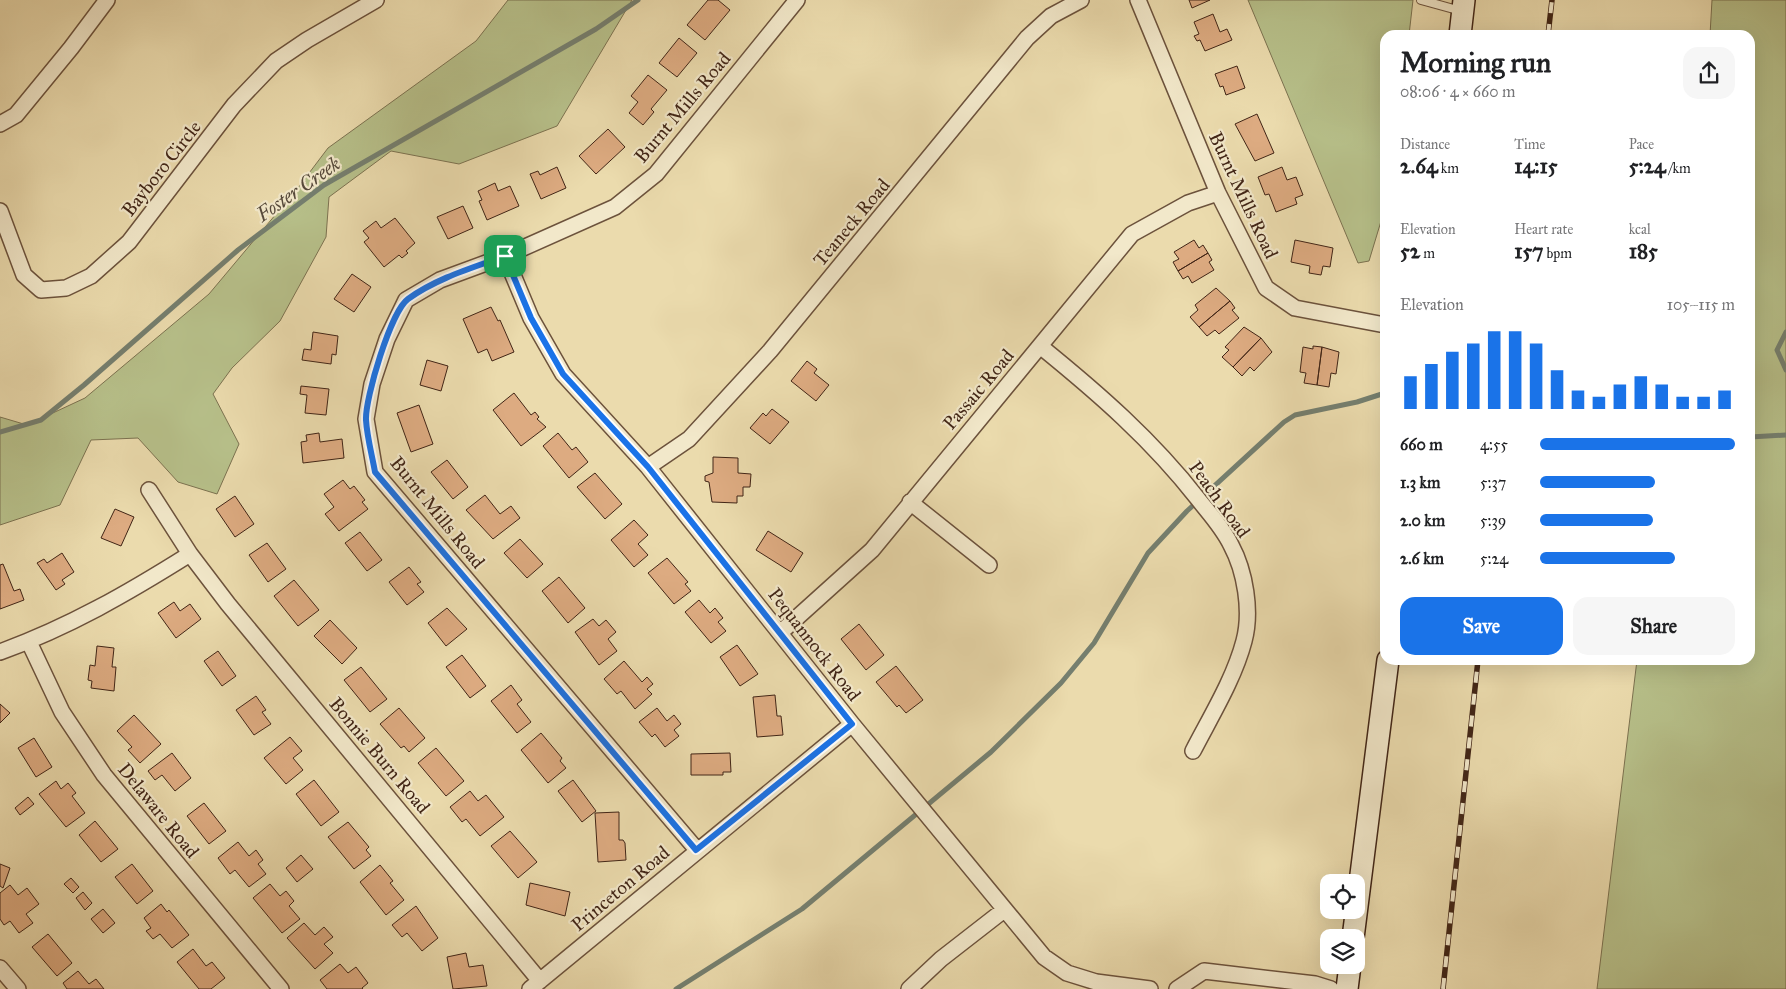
<!DOCTYPE html>
<html lang="en">
<head>
<meta charset="utf-8">
<style>
	:root { --surface:#fff; --page:#f6f6f6; --text:#202124; --muted:#757577; --accent:#1a73e8 }
	body { margin:0; font-family:"IM FELL Great Primer",serif; background:var(--page); color:var(--text); height:100vh; display:flex; flex-direction:column; font-size:19px; white-space:nowrap }
	* { box-sizing:border-box; margin:0 }
	p { font-size:16px; color:var(--muted) }
	.icon { flex:none; width:28px; height:28px; fill:none; stroke:currentColor; stroke-width:2; stroke-linecap:round; stroke-linejoin:round }
	.map { position:relative; flex:1; overflow:hidden }
	.details { position:absolute; left:1380px; top:30px; width:375px; height:635px; display:flex; flex-direction:column; background:var(--surface); border-radius:15px; box-shadow:0 5px 20px #0002 }
	.details>* { flex:none }
	.controls { position:absolute; left:1320px; top:874px; display:grid; gap:10px }
	.controls a { display:grid; place-items:center; width:45px; height:45px; border-radius:10px; background:var(--surface); box-shadow:0 5px 20px #0002; font-size:25px }
	.pin { position:absolute; display:grid; place-items:center; width:42px; height:42px; color:#fff; margin:-21px; border-radius:10px; box-shadow:0 2px 8px #0006 }
	.round { display:grid; place-items:center; flex:none; width:52px; height:52px; border-radius:15px; background:var(--page) }
	.overview { display:flex; align-items:center; justify-content:space-between; height:85px; padding:0 20px }
	h1 { font-size:28px; font-weight:700; line-height:38px }
	.stats { display:grid; grid-template-columns:repeat(3,1fr); gap:8px; height:85px; padding:5px 20px }
	.stats div { display:grid; align-content:center }
	.stats b { font-size:21px; font-weight:700 }
	.stats small { font-size:14px; font-weight:400 }
	.stats p { font-size:14px }
	.chart { height:140px; padding:10px 20px }
	.chart p { display:flex; justify-content:space-between }
	.chart svg { width:100%; height:90px; margin-top:5px; stroke:var(--accent); stroke-width:6 }
	.cta { display:flex; gap:10px; margin-top:auto; padding:10px 20px }
	.cta a { flex:1; height:58px; border-radius:15px; background:var(--accent); color:#fff; font-size:20px; font-weight:700; line-height:58px; text-align:center }
	.cta a+a { background:var(--page); color:var(--text) }
	ul { padding:0 20px; list-style:none; font-size:16px }
	li { display:grid; grid-template-columns:80px 60px 1fr; align-items:center; height:38px }
	li i { height:12px; border-radius:6px; background:var(--accent) }
	.map>svg:first-child { display:block }
</style>
</head>
<body>
<div class="map">
<svg width="1786" height="989" viewBox="0 0 1786 989">
	<rect width="100%" height="100%" fill="#ebdbad"/>
	<filter id="stains"><feTurbulence type="fractalNoise" baseFrequency=".004" numOctaves="4"/><feColorMatrix values="0 0 0 0 .2 0 0 0 0 .09 0 0 0 0 .02 0 0 0 .5 -.17"/></filter>
	<radialGradient id="worn" r=".72"><stop offset=".6" stop-color="#630" stop-opacity="0"/><stop offset="1" stop-color="#630" stop-opacity=".3"/></radialGradient>
	<path fill="#b7c08a" stroke="#7c7250" d="M 508,0 L 632,0 L 557,126 L 459,164 L 391,151 L 329,197 L 326,237 L 280,321 L 232,368 L 213,394 L 239,444 L 217,494 L 178,482 L 138,438 L 91,440 L 60,505 L 0,525 L 0,417 L 27,425 L 85,398 L 209,294 L 297,189 L 328,148 L 476,41 Z
		M 1248,0 L 1413,0 L 1409,35 L 1385,35 L 1385,208 L 1369,261 L 1358,263 Z
		M 1712,0 L 1786,0 L 1786,989 L 1597,989 L 1637,660 L 1750,660 L 1750,35 L 1710,35 Z"/>
	<g fill="none" stroke-linecap="round" stroke-linejoin="round">
		<path stroke="#757f6f" stroke-width="5" d="M 1786,332 L 1777,350 L 1786,370
			M 0,432 L 41,420 L 84,385 L 238,250 L 324,185 L 596,29 L 638,0
			M 1750,437 L 1786,435
			M 676,989 L 802,909 L 991,752 L 1061,683 L 1094,643 L 1148,553 L 1187,511 L 1284,422 L 1295,415 L 1357,402 L 1385,393"/>
	</g>
	<path fill="#ddab81" stroke="#412516" d="M 708,0 L 718,0 L 730,10 L 705,40 L 687,25 Z
		M 1189,0 L 1210,0 L 1192,8 Z
		M 1213,14 L 1220,32 L 1227,29 L 1232,40 L 1205,51 L 1200,40 L 1197,41 L 1194,36 L 1199,34 L 1194,22 Z
		M 679,38 L 697,53 L 677,77 L 659,63 Z
		M 1237,66 L 1245,88 L 1226,95 L 1223,86 L 1220,87 L 1215,74 Z
		M 648,75 L 667,90 L 651,109 L 654,112 L 643,125 L 629,113 L 638,102 L 631,96 Z
		M 1257,114 L 1274,153 L 1255,161 L 1235,124 Z
		M 608,129 L 625,147 L 596,174 L 579,156 Z
		M 557,167 L 566,188 L 541,199 L 530,174 L 538,171 L 540,175 Z
		M 1282,167 L 1287,180 L 1296,177 L 1303,195 L 1295,198 L 1297,204 L 1276,212 L 1269,194 L 1265,195 L 1258,177 Z
		M 495,183 L 498,191 L 510,186 L 519,206 L 487,220 L 479,201 L 482,200 L 478,191 Z
		M 463,206 L 473,228 L 448,239 L 437,217 Z
		M 395,218 L 415,243 L 406,251 L 408,253 L 402,258 L 399,255 L 384,267 L 364,242 L 369,238 L 363,231 L 376,221 L 381,228 Z
		M 1194,240 L 1199,248 L 1203,245 L 1208,253 L 1178,271 L 1173,262 L 1179,259 L 1174,252 Z
		M 1295,240 L 1333,248 L 1330,267 L 1323,266 L 1321,275 L 1309,273 L 1310,266 L 1291,262 Z
		M 1208,253 L 1212,260 L 1209,262 L 1214,270 L 1192,283 L 1188,276 L 1183,279 L 1178,271 Z
		M 352,274 L 371,287 L 354,312 L 334,299 Z
		M 1216,288 L 1230,301 L 1199,327 L 1190,317 L 1198,310 L 1195,305 Z
		M 1230,301 L 1235,308 L 1232,310 L 1239,318 L 1219,334 L 1215,330 L 1207,336 L 1199,327 Z
		M 491,307 L 498,321 L 500,320 L 514,352 L 492,361 L 487,349 L 478,353 L 463,319 Z
		M 1244,327 L 1261,338 L 1233,367 L 1222,357 L 1229,350 L 1225,347 Z
		M 313,332 L 338,336 L 336,355 L 332,354 L 331,364 L 302,360 L 304,349 L 311,350 Z
		M 1261,338 L 1272,352 L 1254,371 L 1250,367 L 1242,376 L 1233,367 Z
		M 1313,346 L 1322,347 L 1317,385 L 1304,383 L 1306,373 L 1300,372 L 1303,347 L 1313,349 Z
		M 1322,347 L 1339,352 L 1336,374 L 1331,373 L 1329,387 L 1317,385 Z
		M 427,360 L 448,366 L 441,391 L 420,385 Z
		M 807,361 L 817,369 L 814,373 L 829,385 L 816,401 L 791,381 Z
		M 301,386 L 329,389 L 326,415 L 305,413 L 307,395 L 300,394 Z
		M 514,393 L 531,415 L 535,412 L 539,417 L 537,419 L 546,427 L 521,446 L 493,410 Z
		M 419,405 L 433,444 L 411,452 L 397,413 Z
		M 772,409 L 789,422 L 770,444 L 750,428 L 763,413 L 766,416 Z
		M 319,433 L 320,442 L 342,439 L 344,458 L 303,463 L 301,442 L 307,441 L 306,435 Z
		M 558,433 L 572,450 L 576,447 L 588,462 L 569,478 L 543,446 Z
		M 713,457 L 738,458 L 738,473 L 751,474 L 750,487 L 743,487 L 743,496 L 737,496 L 737,503 L 712,502 L 709,482 L 705,481 L 705,476 L 713,473 Z
		M 447,460 L 468,487 L 453,499 L 431,472 Z
		M 595,473 L 622,504 L 605,519 L 577,487 Z
		M 343,480 L 350,489 L 354,486 L 365,500 L 362,502 L 368,509 L 339,531 L 325,514 L 334,507 L 324,494 Z
		M 485,495 L 500,514 L 511,506 L 520,518 L 493,539 L 466,510 Z
		M 235,496 L 254,524 L 235,537 L 216,509 Z
		M 115,509 L 134,517 L 121,546 L 101,538 Z
		M 634,520 L 648,535 L 638,544 L 648,555 L 634,567 L 611,540 Z
		M 768,531 L 803,553 L 791,572 L 756,550 Z
		M 360,532 L 382,560 L 367,571 L 345,543 Z
		M 520,539 L 543,564 L 527,578 L 504,553 Z
		M 267,543 L 286,569 L 268,582 L 249,555 Z
		M 62,553 L 74,572 L 62,580 L 65,584 L 56,590 L 37,563 L 44,559 L 47,563 Z
		M 667,558 L 688,582 L 685,584 L 691,591 L 674,604 L 648,573 Z
		M 3,564 L 14,591 L 20,589 L 24,600 L 0,609 L 0,565 Z
		M 409,567 L 421,582 L 417,584 L 424,592 L 407,605 L 389,582 Z
		M 559,577 L 585,608 L 568,623 L 542,591 Z
		M 294,580 L 319,610 L 298,626 L 274,596 Z
		M 699,600 L 710,613 L 715,608 L 723,618 L 718,622 L 726,631 L 711,643 L 685,612 Z
		M 174,602 L 180,611 L 190,604 L 201,619 L 176,638 L 158,613 Z
		M 447,608 L 467,629 L 446,646 L 428,623 Z
		M 593,619 L 599,626 L 606,620 L 616,632 L 608,639 L 617,651 L 599,665 L 575,632 Z
		M 330,620 L 357,648 L 342,664 L 314,636 Z
		M 859,624 L 884,655 L 866,670 L 841,639 Z
		M 737,645 L 758,674 L 740,686 L 720,657 Z
		M 97,646 L 114,648 L 112,667 L 116,667 L 114,691 L 91,688 L 92,681 L 88,680 L 90,665 L 95,666 Z
		M 218,651 L 236,676 L 222,686 L 204,661 Z
		M 462,655 L 486,686 L 470,698 L 446,667 Z
		M 624,661 L 642,682 L 647,677 L 653,684 L 647,689 L 652,694 L 635,709 L 621,691 L 617,694 L 604,679 Z
		M 896,666 L 923,700 L 906,713 L 899,705 L 897,707 L 876,682 Z
		M 361,667 L 387,699 L 370,712 L 344,680 Z
		M 511,685 L 522,700 L 517,704 L 531,722 L 517,733 L 491,701 Z
		M 775,695 L 777,716 L 781,716 L 783,735 L 757,737 L 753,697 Z
		M 256,696 L 266,710 L 262,712 L 271,724 L 254,735 L 236,710 Z
		M 0,704 L 10,713 L 0,723 Z
		M 399,708 L 425,738 L 409,752 L 404,746 L 401,748 L 380,724 Z
		M 657,708 L 667,721 L 674,715 L 681,724 L 674,730 L 679,736 L 665,747 L 655,734 L 652,737 L 639,722 Z
		M 134,715 L 161,744 L 140,763 L 128,750 L 132,747 L 117,731 Z
		M 541,733 L 562,758 L 560,761 L 566,768 L 548,783 L 521,750 Z
		M 290,737 L 302,751 L 293,758 L 303,770 L 286,784 L 264,758 Z
		M 34,738 L 52,767 L 36,777 L 18,748 Z
		M 436,748 L 464,781 L 446,796 L 418,763 Z
		M 172,753 L 191,778 L 175,791 L 162,775 L 155,780 L 148,771 Z
		M 730,753 L 731,772 L 723,772 L 723,775 L 691,775 L 691,754 Z
		M 314,780 L 339,812 L 321,826 L 296,794 Z
		M 573,780 L 596,811 L 582,822 L 558,791 Z
		M 56,781 L 61,789 L 68,783 L 76,793 L 72,796 L 85,813 L 66,827 L 39,794 Z
		M 470,791 L 478,801 L 486,795 L 504,817 L 480,836 L 466,819 L 462,822 L 450,807 Z
		M 28,797 L 34,804 L 20,815 L 15,808 Z
		M 204,803 L 226,831 L 209,844 L 187,816 Z
		M 619,812 L 619,840 L 623,840 L 625,843 L 626,860 L 598,862 L 595,813 Z
		M 95,821 L 118,849 L 101,862 L 79,835 Z
		M 348,822 L 369,847 L 366,850 L 371,856 L 354,869 L 328,837 Z
		M 510,831 L 537,862 L 518,878 L 491,846 Z
		M 238,842 L 249,856 L 256,850 L 263,860 L 258,864 L 266,874 L 249,887 L 235,870 L 230,874 L 218,858 Z
		M 301,855 L 313,869 L 297,882 L 286,868 Z
		M 0,864 L 10,868 L 3,888 L 0,886 Z
		M 132,864 L 153,891 L 137,904 L 115,877 Z
		M 380,865 L 393,881 L 390,883 L 404,900 L 386,915 L 360,882 Z
		M 71,878 L 79,887 L 73,893 L 64,884 Z
		M 530,883 L 570,892 L 565,916 L 526,905 Z
		M 270,884 L 280,896 L 286,891 L 294,901 L 289,906 L 300,919 L 282,933 L 253,898 Z
		M 10,885 L 18,895 L 27,888 L 39,904 L 26,914 L 33,923 L 19,933 L 10,921 L 4,925 L 0,919 L 0,893 Z
		M 83,892 L 92,903 L 85,910 L 76,898 Z
		M 161,904 L 167,912 L 169,910 L 189,935 L 172,948 L 160,934 L 153,939 L 146,931 L 151,928 L 144,918 Z
		M 416,906 L 438,938 L 422,951 L 407,933 L 402,937 L 392,925 Z
		M 103,909 L 115,923 L 103,933 L 91,919 Z
		M 304,923 L 315,935 L 324,927 L 333,937 L 324,944 L 333,953 L 315,969 L 287,938 Z
		M 48,934 L 72,963 L 57,976 L 32,947 Z
		M 193,949 L 206,966 L 212,962 L 225,978 L 211,989 L 199,989 L 177,962 Z
		M 466,953 L 469,967 L 483,965 L 487,986 L 453,989 L 447,957 Z
		M 340,964 L 348,973 L 356,967 L 368,983 L 362,988 L 363,989 L 327,989 L 320,980 Z
		M 78,971 L 89,984 L 96,979 L 104,989 L 67,989 L 63,983 Z"/>
	<g fill="none" stroke-linecap="round" stroke-linejoin="round">
		<g stroke="#6c523c" stroke-width="10">
			<path id="service" d="M 1421,0 L 1461,11"/>
		</g>
		<g stroke="#6c523c" stroke-width="18">
			<path id="minor" d="M 1138,0 L 1218,193 L 1266,288 L 1295,308 L 1385,325
				M 0,124 L 16,115 L 71,48 L 107,0
				M 0,211 L 24,275 L 41,290 L 66,288 L 91,276 L 129,242 L 234,105 L 276,61 L 307,40 L 376,0
				M 505,256 L 531,318 L 563,374 L 648,467 L 852,724 L 1044,957 L 1067,973 L 1096,982 L 1150,989
				M 1040,346 C 1098,393 1152,440 1198,499 C 1209,513 1223,528 1231,545 C 1245,571 1252,611 1244,641 C 1234,679 1211,716 1193,751
				M 648,467 L 689,439 L 770,351 L 1027,38 L 1051,16 L 1081,0
				M 149,490 L 190,554
				M 910,502 L 989,565
				M 781,632 L 872,550 L 1132,234 L 1188,203 L 1218,193
				M 29,642 L 62,712 L 104,775 L 281,989
				M 0,652 C 69,627 128,593 190,554 L 228,604 L 540,981
				M 697,850 L 375,472 L 366,419 L 372,384 L 387,339 L 406,300 L 440,280 L 505,256 L 615,207 L 656,174 L 797,0
				M 0,968 L 18,989
				M 530,989 L 852,724
				M 909,989 L 941,959 L 1004,910
				M 1177,989 L 1204,971 L 1315,984 L 1331,989"/>
		</g>
		<g stroke="#412516" stroke-width="24">
			<path id="secondary" d="M 1460,35 L 1464,0
				M 1353,938 L 1388,660
				M 1347,989 L 1350,965"/>
		</g>
		<use href="#service" stroke="#f2e8ca" stroke-width="8"/>
		<use href="#minor" stroke="#f2e8ca" stroke-width="15"/>
		<use href="#secondary" stroke="#f2e8ca" stroke-width="21"/>
		<g stroke="#412516" stroke-width="5.5">
			<path id="rail" d="M 1548,35 L 1552,0
				M 1443,989 L 1478,660"/>
		</g>
		<use href="#rail" stroke="#f2e8ca" stroke-width="4" stroke-dasharray="11" stroke-linecap="butt"/>
	</g>
	<g fill="none" stroke-linecap="round" stroke-linejoin="round">
		<g stroke="#fff" stroke-width="10">
			<path id="route" d="M 505,256 L 531,318 L 563,374 L 648,467 L 852,724 L 696,850 L 375,472 C 372,455 367,437 366,420 C 365,398 391,311 408,299 C 437,278 472,268 505,256 Z"/>
		</g>
		<use href="#route" stroke="#1a73e8" stroke-width="6"/>
	</g>
	<g text-anchor="middle" stroke-width="4.5" stroke-linejoin="round" paint-order="stroke">
		<g font-size="19" fill="#412516" stroke="#f2e8ca">
			<text transform="translate(682 107) rotate(-50)" y="7">Burnt Mills Road</text>
			<text transform="translate(161 168) rotate(-52)" y="7">Bayboro Circle</text>
			<text transform="translate(1244 195) rotate(65)" y="7">Burnt Mills Road</text>
			<text transform="translate(851 222) rotate(-50)" y="7">Teaneck Road</text>
			<text transform="translate(978 389) rotate(-50)" y="7">Passaic Road</text>
			<text transform="translate(1220 499) rotate(54)" y="7">Peach Road</text>
			<text transform="translate(438 512) rotate(51)" y="7">Burnt Mills Road</text>
			<text transform="translate(815 644) rotate(52)" y="7">Pequannock Road</text>
			<text transform="translate(380 755) rotate(50)" y="7">Bonnie Burn Road</text>
			<text transform="translate(159 810) rotate(51)" y="7">Delaware Road</text>
			<text transform="translate(620 888) rotate(-40)" y="7">Princeton Road</text>
		</g>
		<g font-size="20" font-style="italic" fill="#574a3b" stroke="#f2e8ca">
			<text transform="translate(298 189) rotate(-35)" y="7">Foster Creek</text>
		</g>
	</g>
	<rect width="100%" height="100%" filter="url(#stains)"/>
	<rect width="100%" height="100%" fill="url(#worn)"/>
</svg>
<div class="controls">
<a><svg class="icon" aria-label="locate" viewBox="0 0 24 24"><circle cx="12" cy="12" r="6"/><path d="M12 2v4M12 18v4M2 12h4M18 12h4"/></svg></a>
<a><svg class="icon" aria-label="layers" viewBox="0 0 24 24"><path d="M12 4l9 5-9 5-9-5zM3 14l9 5 9-5"/></svg></a>
</div>
<div class="pin" style="left:505px;top:256px;background:#1e9e55"><svg class="icon" aria-label="arrive" viewBox="0 0 24 24"><path d="M6 21V4h12l-3 4 3 4H6"/></svg></div>
<section class="details">
<div class="overview"><div><h1>Morning run</h1><p>08:06 · 4 × 660 m</p></div><a class="round"><svg class="icon" aria-label="share" viewBox="0 0 24 24"><path d="M12 15V3M7 8l5-5 5 5M5 13v7h14v-7"/></svg></a></div>
<div class="stats">
<div><p>Distance</p><b>2.64<small> km</small></b></div>
<div><p>Time</p><b>14:15</b></div>
<div><p>Pace</p><b>5:24<small> /km</small></b></div>
</div>
<div class="stats">
<div><p>Elevation</p><b>52<small> m</small></b></div>
<div><p>Heart rate</p><b>157<small> bpm</small></b></div>
<div><p>kcal</p><b>185</b></div>
</div>
<div class="chart"><p><span>Elevation</span>105–115 m</p>
<svg viewBox="0 0 160 44" preserveAspectRatio="none"><path d="M5 44V28M15 44V22M25 44V16M35 44V12M45 44V6M55 44V6M65 44V12M75 44V25M85 44V35M95 44V38M105 44V32M115 44V28M125 44V32M135 44V38M145 44V38M155 44V35"/></svg>
</div>
<ul>
<li><b>660 m</b>4:55<i style="width:100%"></i></li>
<li><b>1.3 km</b>5:37<i style="width:59%"></i></li>
<li><b>2.0 km</b>5:39<i style="width:58%"></i></li>
<li><b>2.6 km</b>5:24<i style="width:69%"></i></li>
</ul>
<div class="cta"><a>Save</a><a>Share</a></div>
</section>
</div>
</body>
</html>
